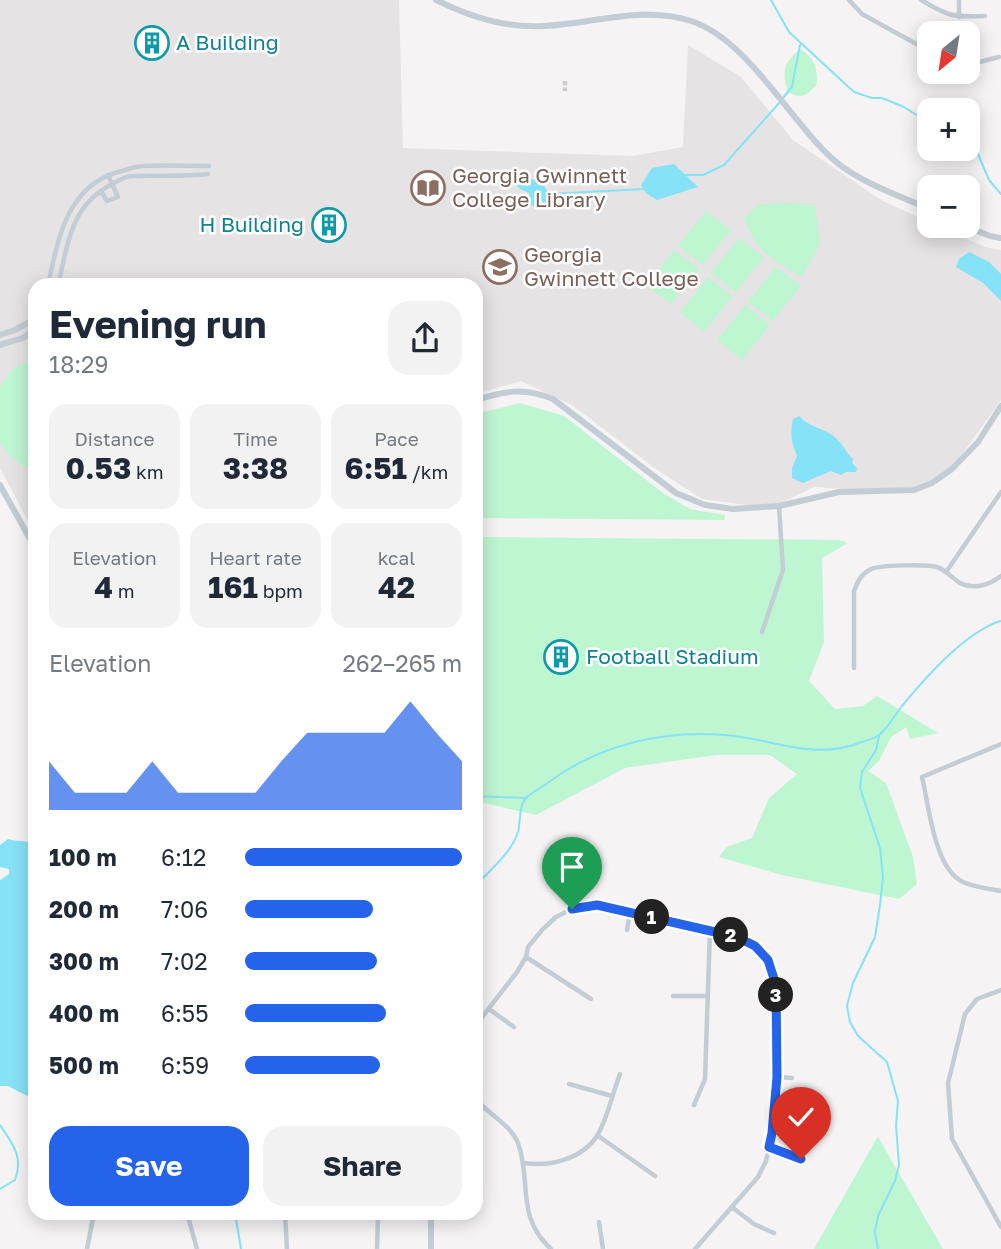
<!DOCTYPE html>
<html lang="en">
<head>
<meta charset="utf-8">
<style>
	:root { --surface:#fff; --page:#f2f2f3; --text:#1f2937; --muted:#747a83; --accent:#2563eb }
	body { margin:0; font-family:"Golos Text",sans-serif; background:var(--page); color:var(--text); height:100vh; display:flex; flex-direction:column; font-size:26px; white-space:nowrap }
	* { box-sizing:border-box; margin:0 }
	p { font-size:23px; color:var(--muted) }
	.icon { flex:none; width:38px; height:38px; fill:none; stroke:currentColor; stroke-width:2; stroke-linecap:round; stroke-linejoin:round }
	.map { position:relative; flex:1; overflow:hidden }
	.side { position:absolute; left:28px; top:278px; width:455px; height:942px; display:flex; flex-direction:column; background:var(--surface); border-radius:21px; box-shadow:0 4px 18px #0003 }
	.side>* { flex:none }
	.needle { width:46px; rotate:210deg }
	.fabs { position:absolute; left:917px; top:21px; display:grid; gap:14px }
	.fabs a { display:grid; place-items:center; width:63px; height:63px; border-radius:14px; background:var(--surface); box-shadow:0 4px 18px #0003; font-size:35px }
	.pin { position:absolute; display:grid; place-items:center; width:60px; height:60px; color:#fff; margin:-72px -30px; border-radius:50% 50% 50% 0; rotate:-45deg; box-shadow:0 0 7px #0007 }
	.pin .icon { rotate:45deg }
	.km { position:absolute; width:35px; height:35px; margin:-18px; border-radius:50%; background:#222; color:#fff; font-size:19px; line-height:35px; text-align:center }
	.round { display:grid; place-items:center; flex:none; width:74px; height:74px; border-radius:21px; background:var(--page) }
	.headline { display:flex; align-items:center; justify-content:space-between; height:119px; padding:0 21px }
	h1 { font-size:38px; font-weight:700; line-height:52px }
	.figures { display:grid; grid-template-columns:repeat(3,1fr); gap:10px; height:119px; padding:7px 21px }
	.figures div { display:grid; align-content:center; border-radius:18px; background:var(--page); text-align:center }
	.figures b { font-size:30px; font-weight:700 }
	.figures small { font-size:19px; font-weight:400 }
	.figures p { font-size:19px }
	.chart { height:196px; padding:14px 21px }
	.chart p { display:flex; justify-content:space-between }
	.chart svg { width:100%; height:126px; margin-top:7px; fill:var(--accent); opacity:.7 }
	.action { display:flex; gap:14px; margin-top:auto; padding:14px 21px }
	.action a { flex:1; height:80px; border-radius:21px; background:var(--accent); color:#fff; font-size:28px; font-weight:700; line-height:80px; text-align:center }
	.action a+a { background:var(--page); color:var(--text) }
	ul { padding:0 21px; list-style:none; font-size:23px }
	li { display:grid; grid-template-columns:112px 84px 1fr; align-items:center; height:52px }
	li i { height:18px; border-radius:9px; background:var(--accent) }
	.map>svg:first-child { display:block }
</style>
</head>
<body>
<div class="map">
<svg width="1001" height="1249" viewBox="0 0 1001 1249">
	<rect width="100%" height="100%" fill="#f5f3f3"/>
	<path fill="#e6e3e5" d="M 0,0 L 399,0 L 403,148 L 633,156 L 683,147 L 688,45 L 741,77 L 793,140 L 881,200 L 929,222 L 929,226 L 938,226 L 985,247 L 1001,250 L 1001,400 L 947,475 L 905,493 L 814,487 L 770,508 L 702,499 L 656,469 L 572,405 L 521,381 L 476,394 L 476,285 L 35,285 L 35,534 L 0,468 Z"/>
	<path fill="#bef6d2" d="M 800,49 C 815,58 817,67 817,84 C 808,95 802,100 788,92 C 781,71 784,63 800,49 Z
		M 787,203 L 815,205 L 820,244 L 802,277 C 773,261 756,251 744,218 L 759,204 Z
		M 706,211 L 731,230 L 703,265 L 678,246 Z
		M 739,238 L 764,257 L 736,292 L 711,273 Z
		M 674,250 L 699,269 L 671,304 L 646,285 Z
		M 776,267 L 801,286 L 773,321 L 748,302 Z
		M 708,277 L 732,296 L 704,332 L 680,312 Z
		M 745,305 L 770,325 L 742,360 L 717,340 Z
		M 35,359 L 35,465 L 28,469 L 11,457 L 0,443 L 0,386 L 15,367 Z
		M 520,403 L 564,416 L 663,493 L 690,509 L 725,515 L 724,520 L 476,518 L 476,414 Z
		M 476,537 L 839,540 L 848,543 L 822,558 L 824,642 L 809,681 L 835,709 L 863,706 L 877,696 L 938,733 L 910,739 L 906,727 L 891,737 L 879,761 L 868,771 L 886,783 L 913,857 L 917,884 L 899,899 L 782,875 L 719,857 L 727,847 L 752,838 L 769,798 L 797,774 L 770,755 L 716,755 L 625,768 L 536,815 L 476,801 Z
		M 878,1136 L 878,1137 L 943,1249 L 814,1249 Z"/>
	<path fill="#86e2f7" d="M 674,164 L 698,187 L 657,200 L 647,194 L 641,185 L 652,168 Z
		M 517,175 L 542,182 L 551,198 L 553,207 L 547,204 L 537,207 L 530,205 L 529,193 L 520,189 L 510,180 Z
		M 969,252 L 989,262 L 1001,274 L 1001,301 L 983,283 L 956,267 L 959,259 Z
		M 799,416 C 811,429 827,428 838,440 C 844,446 846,453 853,459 L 852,463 L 857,468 L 856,472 L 846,472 L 841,475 L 831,471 L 803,483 L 792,478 L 792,468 L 797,456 C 791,442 790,433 793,419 Z
		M 8,839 C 18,842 25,840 35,844 L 35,1034 L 32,1050 L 35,1051 L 35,1100 L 8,1086 L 0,1086 L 0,880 L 9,874 L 9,869 L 0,867 L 0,845 Z"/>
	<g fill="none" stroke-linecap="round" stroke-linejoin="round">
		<path stroke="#86e2f7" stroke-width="2" d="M 771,0 L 789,32 L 854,92 L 872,98 L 882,98 L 904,107 L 929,123
			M 783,98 L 792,87 L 800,45
			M 968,141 L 975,147 L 989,180 L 1001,194
			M 686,175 L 703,175 L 724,165 L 780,102
			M 548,194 L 644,189
			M 476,796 L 525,798
			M 476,886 C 490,869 511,854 518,832 C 521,821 518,806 527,797 C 533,792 542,787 549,782 C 599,745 662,730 724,735 C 771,738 812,761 859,743 C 865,741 874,739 879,735 C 887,729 895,715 902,706 C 925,678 966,631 1001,621
			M 0,1125 C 12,1143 24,1157 15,1180 L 0,1189
			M 235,1213 L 241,1249
			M 878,1249 L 875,1232 L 878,1216 L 895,1181 L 899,1165 L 896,1126 L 898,1101 L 887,1062 L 858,1036 L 850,1022 L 847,1006 L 853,983 L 875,937 L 880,905 L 883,877 L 880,848 L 860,788 L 862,772 L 876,750 L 879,736"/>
		<path stroke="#cacccf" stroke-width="4.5" stroke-dasharray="4.5 2" stroke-linecap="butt" d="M 565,81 L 565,91"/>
		<path stroke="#c2cdd5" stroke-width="4.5" d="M 849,0 L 862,14 L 929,51
			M 921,0 C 950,17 952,17 985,16
			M 959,17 L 959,0
			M 968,65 L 999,57
			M 101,191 L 107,201 L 118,197 L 108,175
			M 48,285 C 58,240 66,187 118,172 C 126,170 135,166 144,166 C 166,165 187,166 209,166
			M 58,285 C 68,244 70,206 112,184 C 118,181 125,176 132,176 C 158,175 183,177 208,174
			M 946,572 L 1001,492
			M 762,632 L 783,570 L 779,506
			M 854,668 L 854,591 C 858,581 861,574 871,569 C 880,565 926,564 937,567 C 946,570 952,578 960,583 C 973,590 990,585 1001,576
			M 1001,744 L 922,777 C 929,805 934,869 963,882 C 974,887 989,889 1001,891
			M 627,930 L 630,912
			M 526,957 L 591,999
			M 1001,990 L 977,999 L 965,1014 L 948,1083 L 952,1139 L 1001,1227
			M 673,996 L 707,996
			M 489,1009 L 514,1027
			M 476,1025 L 517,972 L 526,957 L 528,947 L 542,930 L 556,917 L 572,909 L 597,905 L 737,937 L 755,946 L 768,960 L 776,985 L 777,1077 L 772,1133 L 766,1161 L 758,1177 L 695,1249
			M 777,1077 L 792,1078
			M 569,1084 L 612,1096
			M 476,1099 C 488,1114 510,1124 518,1143 C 532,1181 515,1216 551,1249
			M 694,1105 L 705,1079 L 710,930
			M 597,1135 L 655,1176
			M 769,1147 L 801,1159
			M 524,1163 C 550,1167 582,1159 597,1136 C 607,1120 613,1092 620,1074
			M 733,1208 L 754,1224 L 774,1233
			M 187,1213 L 197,1249
			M 285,1213 L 287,1249
			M 599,1222 L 603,1249
			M 87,1249 L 94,1213
			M 377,1249 L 378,1213"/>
		<path stroke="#c2cdd5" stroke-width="6" d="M 436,0 C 471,17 504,28 544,26 C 591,24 645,5 691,21 C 749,40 789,121 835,161 C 861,183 898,195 929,209
			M 965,226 L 990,236 L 1001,238
			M 0,335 L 15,330 L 35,319
			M 0,345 L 23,338 L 35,329
			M 476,400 C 506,391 523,387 553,399 L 676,493 L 705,505 L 733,509 L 779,506 L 839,492 L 914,490 L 932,483 L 952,469 L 978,442 L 1001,406
			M 0,485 L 35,548
			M 431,1213 L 431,1249"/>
	</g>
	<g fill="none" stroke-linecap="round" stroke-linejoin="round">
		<g stroke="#fff" stroke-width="14">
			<path id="route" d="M 572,909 L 597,905 L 737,937 L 755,946 L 768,960 L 776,985 L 777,1077 L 772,1133 L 769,1147 L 801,1159"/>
		</g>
		<use href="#route" stroke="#2563eb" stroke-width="9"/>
	</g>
	<defs>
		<g id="building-ring" transform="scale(1.75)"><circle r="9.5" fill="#fff" stroke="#0f9aa8" stroke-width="1.5"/><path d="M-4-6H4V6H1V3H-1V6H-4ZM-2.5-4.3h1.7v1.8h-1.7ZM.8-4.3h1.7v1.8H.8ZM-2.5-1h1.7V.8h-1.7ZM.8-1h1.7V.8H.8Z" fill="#0f9aa8"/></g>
		<g id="library-ring" transform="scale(1.75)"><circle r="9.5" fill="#fff" stroke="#8d6e63" stroke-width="1.5"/><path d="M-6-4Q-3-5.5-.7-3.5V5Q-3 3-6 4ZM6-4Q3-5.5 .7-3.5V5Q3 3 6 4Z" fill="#8d6e63"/></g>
		<g id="university-ring" transform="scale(1.75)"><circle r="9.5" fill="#fff" stroke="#8d6e63" stroke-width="1.5"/><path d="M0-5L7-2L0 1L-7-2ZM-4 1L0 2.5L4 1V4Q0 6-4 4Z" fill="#8d6e63"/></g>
	</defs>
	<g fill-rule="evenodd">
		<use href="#building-ring" x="152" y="43"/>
		<use href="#library-ring" x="428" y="188"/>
		<use href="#building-ring" x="329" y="225"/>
		<use href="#university-ring" x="500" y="267"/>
		<use href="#building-ring" x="561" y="657"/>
	</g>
	<g text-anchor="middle" stroke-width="5" stroke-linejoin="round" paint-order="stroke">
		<g font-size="21" fill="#0d838f" stroke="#fff" text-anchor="start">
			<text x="176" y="50">A Building</text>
			<text x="304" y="232" text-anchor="end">H Building</text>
			<text x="586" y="664">Football Stadium</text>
		</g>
		<g font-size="21" fill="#785e54" stroke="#fff" text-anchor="start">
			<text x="452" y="183">Georgia Gwinnett<tspan x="452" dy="24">College Library</tspan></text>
			<text x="524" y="262">Georgia<tspan x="524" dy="24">Gwinnett College</tspan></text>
		</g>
	</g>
</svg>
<div class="fabs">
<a><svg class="needle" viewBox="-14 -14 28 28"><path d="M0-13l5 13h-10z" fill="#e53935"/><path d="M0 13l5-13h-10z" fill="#747a83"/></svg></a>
<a>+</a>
<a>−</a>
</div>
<div class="pin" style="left:572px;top:909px;background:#1e9e55"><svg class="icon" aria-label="arrive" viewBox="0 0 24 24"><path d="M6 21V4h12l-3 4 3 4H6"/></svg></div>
<div class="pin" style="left:801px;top:1159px;background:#d93025"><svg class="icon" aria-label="check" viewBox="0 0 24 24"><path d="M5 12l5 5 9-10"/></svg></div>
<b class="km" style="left:652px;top:917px">1</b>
<b class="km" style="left:731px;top:935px">2</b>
<b class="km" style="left:776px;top:995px">3</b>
<section class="side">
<div class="headline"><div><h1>Evening run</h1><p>18:29</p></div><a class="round"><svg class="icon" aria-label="share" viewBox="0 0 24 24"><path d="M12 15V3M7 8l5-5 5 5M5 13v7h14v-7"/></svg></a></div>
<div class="figures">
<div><p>Distance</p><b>0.53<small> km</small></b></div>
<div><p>Time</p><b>3:38</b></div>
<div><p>Pace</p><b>6:51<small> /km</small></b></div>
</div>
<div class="figures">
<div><p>Elevation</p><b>4<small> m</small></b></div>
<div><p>Heart rate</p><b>161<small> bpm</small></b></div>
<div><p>kcal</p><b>42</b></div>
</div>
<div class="chart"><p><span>Elevation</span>262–265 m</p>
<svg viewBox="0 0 160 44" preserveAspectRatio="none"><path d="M0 44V27L10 38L20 38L30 38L40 27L50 38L60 38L70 38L80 38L90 27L100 17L110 17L120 17L130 17L140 6L150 17L160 27V44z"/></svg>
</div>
<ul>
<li><b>100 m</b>6:12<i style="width:100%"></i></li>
<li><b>200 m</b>7:06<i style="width:59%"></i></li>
<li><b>300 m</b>7:02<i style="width:61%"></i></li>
<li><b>400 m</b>6:55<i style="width:65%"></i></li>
<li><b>500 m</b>6:59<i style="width:62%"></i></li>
</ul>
<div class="action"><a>Save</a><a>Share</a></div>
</section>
</div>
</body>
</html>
